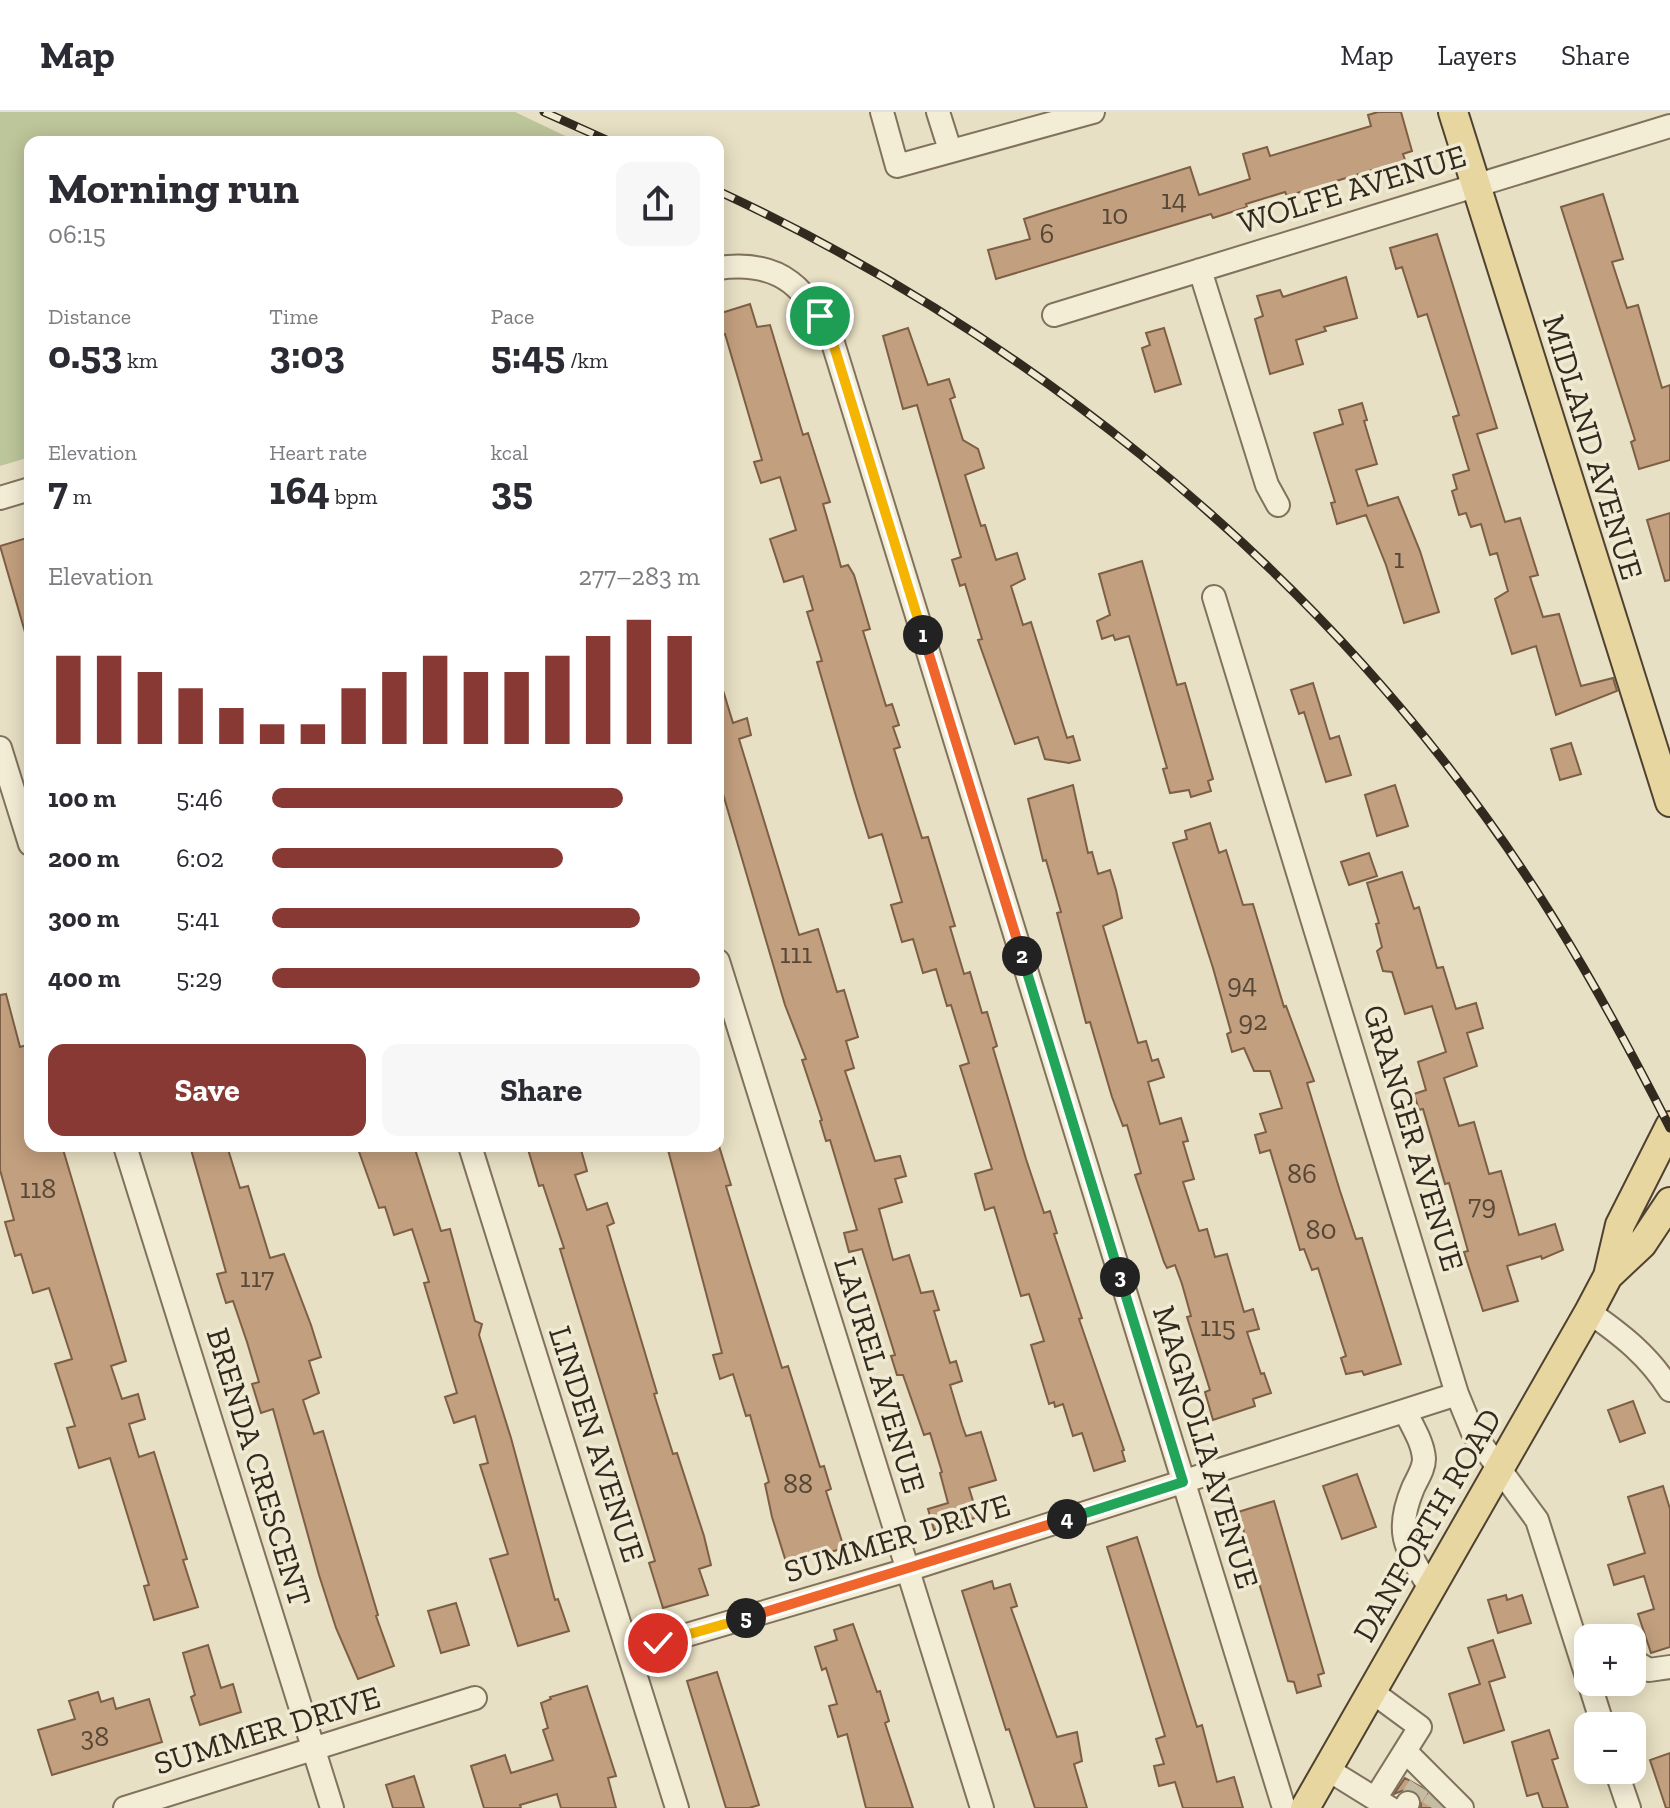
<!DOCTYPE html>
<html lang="en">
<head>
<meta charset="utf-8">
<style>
	:root { --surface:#fff; --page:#f7f7f7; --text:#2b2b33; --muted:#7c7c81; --line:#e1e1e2; --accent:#883934 }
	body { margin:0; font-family:"Zilla Slab",serif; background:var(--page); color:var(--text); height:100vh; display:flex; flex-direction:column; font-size:30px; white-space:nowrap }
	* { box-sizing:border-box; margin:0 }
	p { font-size:26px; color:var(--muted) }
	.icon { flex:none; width:44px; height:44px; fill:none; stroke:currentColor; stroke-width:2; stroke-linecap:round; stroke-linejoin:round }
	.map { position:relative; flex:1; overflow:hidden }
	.side { position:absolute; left:24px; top:24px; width:700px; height:1016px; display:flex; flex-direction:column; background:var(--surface); border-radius:16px; box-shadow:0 4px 20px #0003 }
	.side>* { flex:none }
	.controls { position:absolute; left:1574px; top:1512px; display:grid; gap:16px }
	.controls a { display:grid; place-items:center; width:72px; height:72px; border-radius:16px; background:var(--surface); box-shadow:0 4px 20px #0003; font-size:40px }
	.pin { position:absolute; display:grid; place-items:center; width:68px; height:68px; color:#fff; margin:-34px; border:4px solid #fff; border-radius:50%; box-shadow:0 2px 8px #0007 }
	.km { position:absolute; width:40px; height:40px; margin:-20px; border-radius:50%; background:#222; color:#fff; font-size:22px; line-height:40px; text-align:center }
	.round { display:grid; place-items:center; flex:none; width:84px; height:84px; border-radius:16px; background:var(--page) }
	.head { display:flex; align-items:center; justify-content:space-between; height:136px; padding:0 24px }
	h1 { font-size:44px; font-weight:700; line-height:60px }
	.figures { display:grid; grid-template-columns:repeat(3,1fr); gap:12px; height:136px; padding:8px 24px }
	.figures div { display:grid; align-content:center }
	.figures b { font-size:40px; font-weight:700 }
	.figures small { font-size:22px; font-weight:400 }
	.figures p { font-size:22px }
	.chart { height:224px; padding:16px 24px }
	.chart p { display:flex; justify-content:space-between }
	.chart svg { width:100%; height:144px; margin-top:8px; stroke:var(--accent); stroke-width:6 }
	.cta { display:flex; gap:16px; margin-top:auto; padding:16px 24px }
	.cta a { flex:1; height:92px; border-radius:16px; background:var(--accent); color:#fff; font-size:32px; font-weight:700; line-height:92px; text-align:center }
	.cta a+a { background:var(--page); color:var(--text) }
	ul { padding:0 24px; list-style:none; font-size:26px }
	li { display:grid; grid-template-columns:128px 96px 1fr; align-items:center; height:60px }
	li i { height:20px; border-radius:10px; background:var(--accent) }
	header { display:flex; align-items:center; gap:48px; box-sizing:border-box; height:112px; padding:0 40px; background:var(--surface); border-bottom:2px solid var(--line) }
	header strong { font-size:38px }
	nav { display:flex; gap:44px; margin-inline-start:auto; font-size:28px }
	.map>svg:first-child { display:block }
</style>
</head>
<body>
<header>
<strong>Map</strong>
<nav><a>Map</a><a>Layers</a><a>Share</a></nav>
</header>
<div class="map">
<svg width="1670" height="1696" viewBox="0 0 1670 1696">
	<rect width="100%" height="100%" fill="#e8e0c4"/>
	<path fill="#bdc59a" d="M 0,0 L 515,0 L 578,30 L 30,30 L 30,345 L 0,354 Z"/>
	<path fill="#c29f7e" stroke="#7d5f45" stroke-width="2" d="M 1378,0 L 1401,0 L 1412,39 L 1403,42 L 1405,48 L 1287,84 L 1285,80 L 1246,92 L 1247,95 L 1213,106 L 1211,102 L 996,167 L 988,138 L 1030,127 L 1024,107 L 1190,55 L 1199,83 L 1250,67 L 1243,42 L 1267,35 L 1270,44 L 1371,14 L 1368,3 Z
		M 1603,82 L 1623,147 L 1612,150 L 1627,196 L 1638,193 L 1662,276 L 1670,273 L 1670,348 L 1639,357 L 1631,330 L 1635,328 L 1561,95 Z
		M 1437,122 L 1497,316 L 1477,322 L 1505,410 L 1520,406 L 1538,463 L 1530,465 L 1543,505 L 1559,502 L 1581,574 L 1613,566 L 1617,579 L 1556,603 L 1536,534 L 1512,542 L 1495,487 L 1508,479 L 1497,441 L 1490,443 L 1481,412 L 1471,415 L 1466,401 L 1459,403 L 1452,379 L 1457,377 L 1453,363 L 1469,358 L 1453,305 L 1459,303 L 1427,202 L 1418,205 L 1402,155 L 1396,157 L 1390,136 Z
		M 1346,165 L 1357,206 L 1324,215 L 1326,219 L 1296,228 L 1303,252 L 1270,262 L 1255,207 L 1263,204 L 1257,184 L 1280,178 L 1283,185 Z
		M 750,192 L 757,215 L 770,213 L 803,323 L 808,321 L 830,390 L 823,392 L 837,440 L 841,455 L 848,453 L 854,463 L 870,517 L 863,519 L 886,594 L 892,592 L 899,613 L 893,615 L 900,635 L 894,637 L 922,726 L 928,725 L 955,814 L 950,815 L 964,862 L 970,860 L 982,901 L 987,900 L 997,934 L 993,936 L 1026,1047 L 1044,1101 L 1050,1099 L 1057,1121 L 1054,1122 L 1082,1206 L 1079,1207 L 1124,1338 L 1122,1339 L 1125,1349 L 1094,1359 L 1082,1321 L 1073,1324 L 1063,1292 L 1055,1295 L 1054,1290 L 1049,1292 L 1031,1233 L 1044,1229 L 1029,1182 L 1021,1184 L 994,1095 L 985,1098 L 975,1062 L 992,1057 L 960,954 L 969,951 L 951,893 L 947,894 L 936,857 L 923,861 L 913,827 L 902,830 L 891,793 L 902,790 L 882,722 L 869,726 L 855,681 L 817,550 L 822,549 L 807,500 L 813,498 L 803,464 L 784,470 L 770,427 L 796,418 L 780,365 L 761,371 L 754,350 L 762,348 L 740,273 L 725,222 L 718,224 L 718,202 Z
		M 908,216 L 928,273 L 949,267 L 955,285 L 950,287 L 963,328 L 978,337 L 984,356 L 965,363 L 981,414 L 985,413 L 996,448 L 1017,441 L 1025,467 L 1011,474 L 1023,513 L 1031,510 L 1067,626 L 1073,624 L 1080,648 L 1069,651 L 1045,647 L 1038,625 L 1015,632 L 978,528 L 982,527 L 965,472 L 960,474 L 952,448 L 961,445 L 917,293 L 903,297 L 883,224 Z
		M 1164,216 L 1181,272 L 1155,280 L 1142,236 L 1150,233 L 1146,221 Z
		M 1362,291 L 1367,308 L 1364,309 L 1377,352 L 1356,358 L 1368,394 L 1398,385 L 1420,439 L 1439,500 L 1404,511 L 1386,453 L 1366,403 L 1337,412 L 1331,391 L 1335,390 L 1314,321 L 1343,312 L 1339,298 Z
		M 1670,401 L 1670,468 L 1665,469 L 1647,408 Z
		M 30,425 L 30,519 L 25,520 L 0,434 Z
		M 1142,449 L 1177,573 L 1185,571 L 1213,667 L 1208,669 L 1211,679 L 1191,685 L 1189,678 L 1170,681 L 1163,657 L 1167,656 L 1129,524 L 1115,528 L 1113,523 L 1102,527 L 1097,509 L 1110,503 L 1099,462 Z
		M 1313,571 L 1330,627 L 1339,624 L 1351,663 L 1326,670 L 1304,600 L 1299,602 L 1291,578 Z
		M 722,575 L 733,611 L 747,606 L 751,623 L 739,627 L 799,823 L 818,817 L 837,880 L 844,878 L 858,925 L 846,929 L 854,956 L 845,959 L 875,1049 L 900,1044 L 906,1064 L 895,1067 L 902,1090 L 879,1097 L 893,1148 L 909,1143 L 921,1181 L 933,1179 L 939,1198 L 934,1199 L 950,1251 L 956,1249 L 962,1269 L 950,1273 L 962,1313 L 966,1324 L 981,1320 L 996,1368 L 969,1376 L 978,1405 L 934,1418 L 928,1397 L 948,1391 L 940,1361 L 942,1360 L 930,1321 L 924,1323 L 903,1263 L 897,1263 L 891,1244 L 895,1243 L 862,1137 L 849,1140 L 844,1121 L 857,1118 L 830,1028 L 826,1029 L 820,1009 L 822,1008 L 802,948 L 806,947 L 785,893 L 718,665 L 718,576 Z
		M 1571,631 L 1581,662 L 1560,668 L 1551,637 Z
		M 1073,673 L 1088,741 L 1092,740 L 1098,762 L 1110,758 L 1116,778 L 1122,806 L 1103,814 L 1138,931 L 1146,929 L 1152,949 L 1158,947 L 1164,965 L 1148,970 L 1160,1012 L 1181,1006 L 1188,1029 L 1183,1030 L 1194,1067 L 1183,1070 L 1199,1119 L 1207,1117 L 1215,1145 L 1227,1142 L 1244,1200 L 1253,1197 L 1259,1217 L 1247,1220 L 1261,1262 L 1264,1261 L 1271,1281 L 1253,1287 L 1255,1294 L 1213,1308 L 1205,1280 L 1210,1278 L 1187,1205 L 1191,1204 L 1182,1172 L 1175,1153 L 1167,1156 L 1164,1150 L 1135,1063 L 1141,1061 L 1127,1013 L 1123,1014 L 1112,985 L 1090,910 L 1086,911 L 1057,801 L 1061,800 L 1046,748 L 1043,749 L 1028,687 Z
		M 1395,673 L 1408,714 L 1377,724 L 1365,683 Z
		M 1210,711 L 1219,741 L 1226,738 L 1243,793 L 1253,792 L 1284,895 L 1286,894 L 1314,969 L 1307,971 L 1340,1079 L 1356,1127 L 1362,1126 L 1401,1252 L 1364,1263 L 1362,1259 L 1346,1262 L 1341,1246 L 1346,1244 L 1318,1156 L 1312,1158 L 1304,1137 L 1300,1138 L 1270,1038 L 1260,1041 L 1255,1023 L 1266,1020 L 1260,1002 L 1282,996 L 1270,959 L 1254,959 L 1244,936 L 1232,940 L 1227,922 L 1231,920 L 1213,856 L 1173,731 L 1187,727 L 1185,719 Z
		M 1369,741 L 1377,764 L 1349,773 L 1341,750 Z
		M 1402,760 L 1414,797 L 1419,795 L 1437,856 L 1443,855 L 1456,897 L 1476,891 L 1483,916 L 1467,921 L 1477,954 L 1444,966 L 1459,1014 L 1474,1010 L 1489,1062 L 1501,1059 L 1519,1123 L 1555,1112 L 1563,1138 L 1542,1147 L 1541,1144 L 1507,1154 L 1518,1189 L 1483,1199 L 1464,1140 L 1468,1139 L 1449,1071 L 1445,1072 L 1423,997 L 1419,998 L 1414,982 L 1426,978 L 1418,950 L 1446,940 L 1432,894 L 1405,902 L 1392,860 L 1383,859 L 1377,839 L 1382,835 L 1376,812 L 1379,811 L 1367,771 Z
		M 6,882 L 20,935 L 30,932 L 30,1034 L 62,1034 L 126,1249 L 111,1254 L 122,1287 L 138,1282 L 145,1307 L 129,1312 L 139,1345 L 154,1340 L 187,1447 L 183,1448 L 198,1495 L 154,1508 L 144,1474 L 149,1473 L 110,1346 L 79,1356 L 67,1316 L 75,1314 L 55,1252 L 72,1247 L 49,1176 L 33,1181 L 21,1142 L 15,1144 L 5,1110 L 14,1108 L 0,1058 L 0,883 Z
		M 190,1034 L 227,1034 L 240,1076 L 248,1074 L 270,1146 L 284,1142 L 311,1213 L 321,1245 L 309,1249 L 319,1281 L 303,1288 L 314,1322 L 323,1319 L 378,1503 L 376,1504 L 394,1554 L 358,1567 L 336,1516 L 319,1463 L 273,1297 L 261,1301 L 252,1272 L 259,1270 L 247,1230 L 233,1189 L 226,1191 L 217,1162 L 226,1160 Z
		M 357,1034 L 414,1034 L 441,1119 L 450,1117 L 475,1209 L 482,1212 L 479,1223 L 511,1326 L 555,1488 L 558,1487 L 569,1519 L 518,1534 L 490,1447 L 508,1442 L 480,1353 L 488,1351 L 475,1304 L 454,1311 L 445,1285 L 457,1281 L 424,1171 L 429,1170 L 412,1117 L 394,1123 L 385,1095 L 379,1096 Z
		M 527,1034 L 580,1034 L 587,1059 L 575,1063 L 587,1098 L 607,1091 L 614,1111 L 607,1114 L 657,1281 L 654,1282 L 673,1342 L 677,1341 L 704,1424 L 711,1453 L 699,1457 L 708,1483 L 663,1496 L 649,1451 L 655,1449 L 560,1137 L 564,1136 L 543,1073 L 539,1074 Z
		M 667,1034 L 719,1034 L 731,1073 L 726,1074 L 750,1153 L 782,1256 L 788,1254 L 820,1355 L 824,1354 L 831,1377 L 826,1379 L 844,1436 L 787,1453 L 772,1405 L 765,1372 L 769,1370 L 750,1303 L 746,1304 L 733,1262 L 720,1267 L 713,1243 L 722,1241 Z
		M 1633,1289 L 1645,1321 L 1620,1330 L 1608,1298 Z
		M 1357,1362 L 1376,1415 L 1342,1427 L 1323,1374 Z
		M 1663,1374 L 1670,1397 L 1670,1535 L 1651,1541 L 1638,1502 L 1654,1497 L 1644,1464 L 1614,1473 L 1608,1453 L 1645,1441 L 1628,1385 Z
		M 1274,1389 L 1324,1561 L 1318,1563 L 1321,1574 L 1297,1581 L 1294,1570 L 1288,1569 L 1238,1400 Z
		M 1137,1425 L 1197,1615 L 1202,1613 L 1217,1670 L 1234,1665 L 1243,1696 L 1183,1696 L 1175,1670 L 1159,1674 L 1154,1654 L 1164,1652 L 1156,1627 L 1165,1624 L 1107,1435 Z
		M 992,1469 L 994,1477 L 1010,1472 L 1017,1494 L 1011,1496 L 1057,1625 L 1077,1620 L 1082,1649 L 1074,1652 L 1087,1696 L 1035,1696 L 1009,1617 L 1006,1618 L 962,1479 Z
		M 1506,1483 L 1507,1488 L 1522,1483 L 1531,1511 L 1498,1521 L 1488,1488 Z
		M 456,1491 L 469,1533 L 441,1541 L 428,1499 Z
		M 853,1512 L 877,1580 L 880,1579 L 889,1609 L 885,1611 L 913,1696 L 866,1696 L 847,1622 L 838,1625 L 829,1594 L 837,1592 L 826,1556 L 822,1558 L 815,1535 L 837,1528 L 834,1518 Z
		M 1493,1528 L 1505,1565 L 1489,1570 L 1504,1618 L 1464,1631 L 1449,1582 L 1480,1572 L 1468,1536 Z
		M 208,1533 L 221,1576 L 233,1572 L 241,1600 L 200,1613 L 191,1585 L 195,1583 L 183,1541 Z
		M 717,1560 L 759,1693 L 749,1696 L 726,1696 L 687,1569 Z
		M 587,1574 L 616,1664 L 608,1666 L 616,1696 L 561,1696 L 557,1682 L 520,1693 L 521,1696 L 484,1696 L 471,1654 L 505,1643 L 511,1661 L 553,1648 L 543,1618 L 548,1616 L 541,1591 L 551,1587 L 550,1585 Z
		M 98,1580 L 101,1590 L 113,1586 L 116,1597 L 149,1587 L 162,1630 L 52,1663 L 38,1618 L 75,1607 L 69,1589 Z
		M 1549,1618 L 1558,1646 L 1552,1648 L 1568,1696 L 1543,1696 L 1538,1681 L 1527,1684 L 1512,1630 Z
		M 1670,1641 L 1670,1696 L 1666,1696 L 1650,1648 Z
		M 414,1664 L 424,1696 L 393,1696 L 386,1673 Z
		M 1405,1666 L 1421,1675 L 1442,1696 L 1421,1696 L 1421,1685 L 1414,1679 L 1407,1677 L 1394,1682 Z"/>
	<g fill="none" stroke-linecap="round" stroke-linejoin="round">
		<path stroke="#c4bca3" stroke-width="22" stroke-dasharray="22 11" stroke-linecap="butt" d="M 1408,1691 L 1419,1674
			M 1432,1696 L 1439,1685"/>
		<g stroke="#81725d" stroke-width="26">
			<path id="minor" d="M 882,0 L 897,54 L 1093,0
				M 938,0 L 950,38
				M 718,156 C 783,147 808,178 833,231 L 1284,1696
				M 1200,158 L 1267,373 L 1278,393
				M 1054,203 L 1670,14
				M 0,386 L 30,377
				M 1214,485 L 1457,1282 L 1473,1321 L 1537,1408 L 1588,1568
				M 0,636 L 30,732
				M 718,849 L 982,1696
				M 125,1034 L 332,1696
				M 470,1034 L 677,1696
				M 1589,1200 C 1622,1223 1649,1244 1670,1278
				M 1405,1299 C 1412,1314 1423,1330 1424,1347 C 1424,1357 1417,1367 1413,1376 C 1394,1421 1406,1437 1430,1476
				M 629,1540 L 907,1458 L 1457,1282
				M 1632,1548 L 1649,1558 L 1670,1555
				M 1589,1570 L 1603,1614
				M 1371,1579 L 1420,1615 L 1405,1639 L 1462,1696
				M 1327,1657 L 1390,1696
				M 1616,1658 L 1629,1696
				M 1375,1687 L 1405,1639
				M 125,1696 L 475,1586
				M 1405,1696 L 1408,1691"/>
		</g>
		<g stroke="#4f4130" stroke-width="32">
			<path id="major" d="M 1453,0 L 1670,690
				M 1608,1164 L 1642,1132 L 1670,1090
				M 1305,1696 L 1589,1200 L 1608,1164 L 1620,1113 L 1670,1014"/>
		</g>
		<use href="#minor" stroke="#f4edd6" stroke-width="22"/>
		<use href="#major" stroke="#e7d6a0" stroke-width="28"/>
		<g stroke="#322a1f" stroke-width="9">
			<path id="rail" d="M 544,0 L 611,30
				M 718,79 C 1016,217 1293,437 1485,704 C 1557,803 1615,908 1670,1016"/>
		</g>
		<use href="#rail" stroke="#f1ead3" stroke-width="6" stroke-dasharray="18" stroke-linecap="butt"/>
	</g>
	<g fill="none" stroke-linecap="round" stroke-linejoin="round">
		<g stroke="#fff" stroke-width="16">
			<path id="split-1" d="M 820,204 L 833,231 L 923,523"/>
		</g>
		<g stroke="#fff" stroke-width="16">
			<path id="split-2" d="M 923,523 L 1022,844"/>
		</g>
		<g stroke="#fff" stroke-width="16">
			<path id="split-3" d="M 1022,844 L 1120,1165"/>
		</g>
		<g stroke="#fff" stroke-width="16">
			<path id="split-4" d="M 1067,1407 L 1183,1370 L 1120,1165"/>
		</g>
		<g stroke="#fff" stroke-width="16">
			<path id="split-5" d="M 746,1506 L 1067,1407"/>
		</g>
		<g stroke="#fff" stroke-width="16">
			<path id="split-6" d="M 658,1531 L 746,1506"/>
		</g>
		<use href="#split-1" stroke="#f5b400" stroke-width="10"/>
		<use href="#split-2" stroke="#f0652b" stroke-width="10"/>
		<use href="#split-3" stroke="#22a559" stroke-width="10"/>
		<use href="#split-4" stroke="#22a559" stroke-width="10"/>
		<use href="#split-5" stroke="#f0652b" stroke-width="10"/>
		<use href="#split-6" stroke="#f5b400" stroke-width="10"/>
	</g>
	<g text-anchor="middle" stroke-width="7" stroke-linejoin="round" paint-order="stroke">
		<g font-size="28" fill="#564737">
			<text x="1174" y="97">14</text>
			<text x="1115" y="112">10</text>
			<text x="1047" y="131">6</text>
			<text x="1399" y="456">1</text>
			<text x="796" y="851">111</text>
			<text x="1242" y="881">94</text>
			<text x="1253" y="918">92</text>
			<text x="1302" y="1071">86</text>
			<text x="38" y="1086">118</text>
			<text x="1482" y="1102">79</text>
			<text x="1321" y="1127">80</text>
			<text x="257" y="1175">117</text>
			<text x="1218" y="1224">115</text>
			<text x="798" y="1381">88</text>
			<text x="95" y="1634">38</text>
		</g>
		<g font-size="32" fill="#322a1f" stroke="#f1ead3">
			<text transform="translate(1352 77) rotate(-17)" y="11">WOLFE AVENUE</text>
			<text transform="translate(1593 335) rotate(73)" y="11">MIDLAND AVENUE</text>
			<text transform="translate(1414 1026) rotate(73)" y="11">GRANGER AVENUE</text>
			<text transform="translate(880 1263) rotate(73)" y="11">LAUREL AVENUE</text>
			<text transform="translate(597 1332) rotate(72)" y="11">LINDEN AVENUE</text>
			<text transform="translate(1206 1335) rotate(73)" y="11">MAGNOLIA AVENUE</text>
			<text transform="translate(259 1355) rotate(73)" y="11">BRENDA CRESCENT</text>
			<text transform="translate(1427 1413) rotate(-60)" y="11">DANFORTH ROAD</text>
			<text transform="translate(897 1426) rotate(-17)" y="11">SUMMER DRIVE</text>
			<text transform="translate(267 1618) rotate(-17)" y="11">SUMMER DRIVE</text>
		</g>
	</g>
</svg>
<div class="controls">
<a>+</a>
<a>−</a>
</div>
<div class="pin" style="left:820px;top:204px;background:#1e9e55"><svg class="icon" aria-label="arrive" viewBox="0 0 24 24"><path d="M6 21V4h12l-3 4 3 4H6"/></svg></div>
<div class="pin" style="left:658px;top:1531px;background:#d93025"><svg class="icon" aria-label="check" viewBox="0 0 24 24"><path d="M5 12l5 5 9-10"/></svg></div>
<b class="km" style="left:923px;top:523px">1</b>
<b class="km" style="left:1022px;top:844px">2</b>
<b class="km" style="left:1120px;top:1165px">3</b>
<b class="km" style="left:1067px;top:1407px">4</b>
<b class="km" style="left:746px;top:1506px">5</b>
<section class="side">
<div class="head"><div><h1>Morning run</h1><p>06:15</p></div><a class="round"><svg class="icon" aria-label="share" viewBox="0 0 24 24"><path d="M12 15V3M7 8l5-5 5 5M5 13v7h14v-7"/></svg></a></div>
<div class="figures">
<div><p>Distance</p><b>0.53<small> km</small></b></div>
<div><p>Time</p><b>3:03</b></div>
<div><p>Pace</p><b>5:45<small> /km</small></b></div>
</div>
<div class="figures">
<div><p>Elevation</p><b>7<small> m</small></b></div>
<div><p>Heart rate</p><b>164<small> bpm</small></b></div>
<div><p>kcal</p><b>35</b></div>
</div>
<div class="chart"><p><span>Elevation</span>277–283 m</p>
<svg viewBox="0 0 160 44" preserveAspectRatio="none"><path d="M5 44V17M15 44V17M25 44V22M35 44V27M45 44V33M55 44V38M65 44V38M75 44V27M85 44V22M95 44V17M105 44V22M115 44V22M125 44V17M135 44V11M145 44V6M155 44V11"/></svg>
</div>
<ul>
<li><b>100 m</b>5:46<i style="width:82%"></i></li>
<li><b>200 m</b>6:02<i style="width:68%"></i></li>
<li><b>300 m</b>5:41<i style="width:86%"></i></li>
<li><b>400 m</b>5:29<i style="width:100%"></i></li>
</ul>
<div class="cta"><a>Save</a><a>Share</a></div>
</section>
</div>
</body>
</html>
